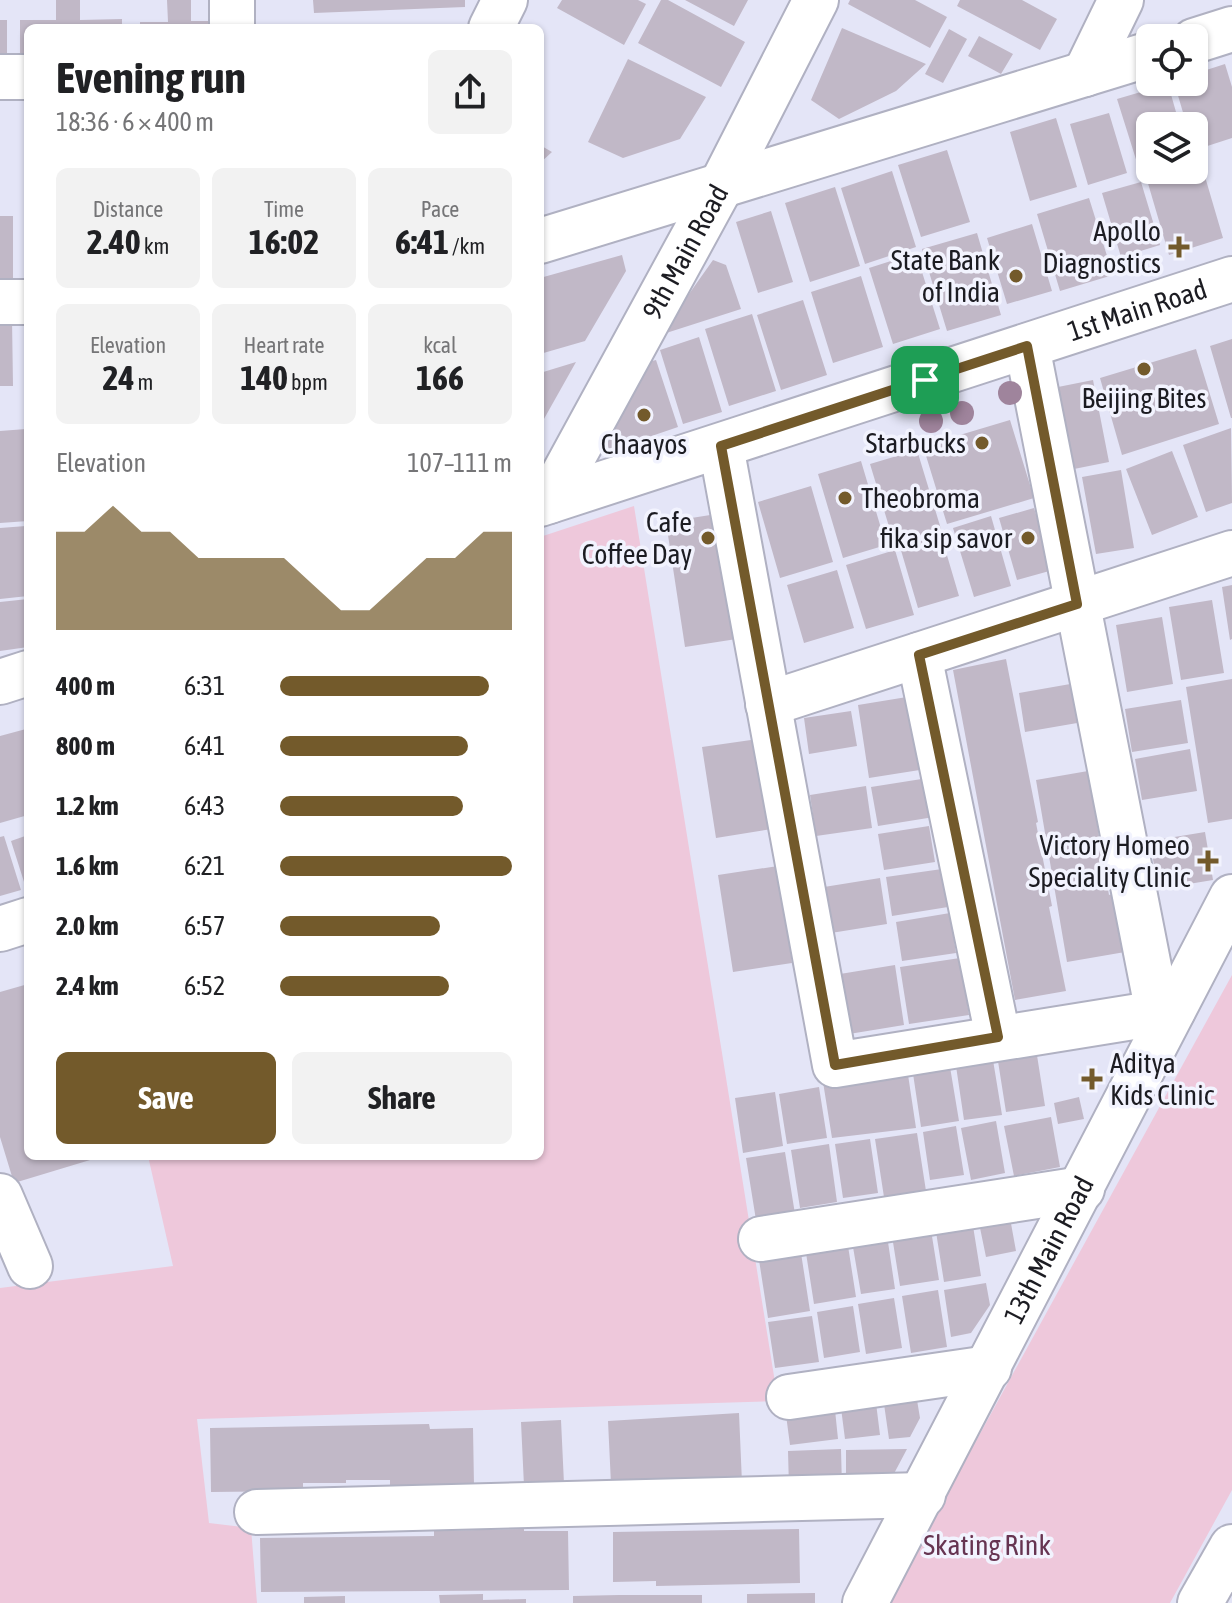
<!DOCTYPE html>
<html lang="en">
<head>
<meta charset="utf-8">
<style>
	:root { --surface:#fff; --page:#f2f2f2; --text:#202124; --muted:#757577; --accent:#735a2b }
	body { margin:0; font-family:"Asap Condensed",sans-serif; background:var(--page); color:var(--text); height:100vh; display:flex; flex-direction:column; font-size:30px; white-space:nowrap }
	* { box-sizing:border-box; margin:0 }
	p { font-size:26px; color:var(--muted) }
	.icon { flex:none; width:44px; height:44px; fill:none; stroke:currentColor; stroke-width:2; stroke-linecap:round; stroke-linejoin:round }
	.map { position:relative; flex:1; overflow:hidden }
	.drawer { position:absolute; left:24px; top:24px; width:520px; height:1136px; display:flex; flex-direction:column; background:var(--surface); border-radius:12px; box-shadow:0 2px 6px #0004 }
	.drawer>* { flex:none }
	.fabs { position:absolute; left:1136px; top:24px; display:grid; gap:16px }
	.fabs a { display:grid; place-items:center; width:72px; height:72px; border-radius:12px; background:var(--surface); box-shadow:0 2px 6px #0004; font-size:40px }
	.pin { position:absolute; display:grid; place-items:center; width:68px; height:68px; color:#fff; margin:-34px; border-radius:16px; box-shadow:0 4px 12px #0006 }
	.round { display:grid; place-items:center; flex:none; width:84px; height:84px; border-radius:12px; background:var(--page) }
	.head { display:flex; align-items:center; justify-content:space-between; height:136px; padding:0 32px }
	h1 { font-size:44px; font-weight:700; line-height:60px }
	.figures { display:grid; grid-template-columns:repeat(3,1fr); gap:12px; height:136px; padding:8px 32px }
	.figures div { display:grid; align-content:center; border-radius:12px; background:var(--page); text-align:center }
	.figures b { font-size:34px; font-weight:700 }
	.figures small { font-size:22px; font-weight:400 }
	.figures p { font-size:22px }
	.chart { height:224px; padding:16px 32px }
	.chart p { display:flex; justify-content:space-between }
	.chart svg { width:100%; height:144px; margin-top:8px; fill:var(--accent); opacity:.7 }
	.action { display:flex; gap:16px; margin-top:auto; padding:16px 32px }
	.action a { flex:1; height:92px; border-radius:12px; background:var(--accent); color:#fff; font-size:32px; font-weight:700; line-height:92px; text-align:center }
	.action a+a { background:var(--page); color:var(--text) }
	ul { padding:0 32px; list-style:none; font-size:26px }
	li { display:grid; grid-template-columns:128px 96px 1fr; align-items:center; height:60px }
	li i { height:20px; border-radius:10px; background:var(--accent) }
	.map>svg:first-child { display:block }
</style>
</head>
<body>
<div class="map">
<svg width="1232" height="1603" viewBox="0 0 1232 1603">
	<rect width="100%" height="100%" fill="#e4e5f7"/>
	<path fill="#eec8db" d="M 634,506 L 778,1401 L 197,1419 L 209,1523 L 251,1528 L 257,1603 L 0,1603 L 0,1288 L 173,1266 L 148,1156 L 540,1156 L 540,537 Z
		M 1232,975 L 1232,1490 L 1170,1603 L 887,1603 Z"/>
	<path fill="#c1b8c7" d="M 56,0 L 80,0 L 80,20 L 122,19 L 122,28 L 28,28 L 28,64 L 20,64 L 20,20 L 56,20 Z
		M 167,0 L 191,0 L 191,21 L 213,21 L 213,28 L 140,28 L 140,22 L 168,22 Z
		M 313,0 L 465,0 L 465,7 L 314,13 Z
		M 562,0 L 638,0 L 646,4 L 624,45 L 557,8 Z
		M 661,0 L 668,0 L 745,42 L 721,87 L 638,43 Z
		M 685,0 L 748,0 L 734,26 Z
		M 850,0 L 915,0 L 947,17 L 930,48 L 848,4 Z
		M 960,0 L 1022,0 L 1057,19 L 1040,50 L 957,6 Z
		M 0,20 L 7,20 L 7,65 L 0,65 Z
		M 842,28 L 926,64 L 896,91 L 839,119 L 811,100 Z
		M 949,29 L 967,39 L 943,83 L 925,74 Z
		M 979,36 L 1013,54 L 1001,74 L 968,56 Z
		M 628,59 L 706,97 L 680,139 L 623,158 L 588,142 Z
		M 1225,64 L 1232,87 L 1232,138 L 1195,150 L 1194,126 L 1187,126 L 1174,82 L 1194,82 L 1194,74 Z
		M 1168,84 L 1180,126 L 1150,126 L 1150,165 L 1139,169 L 1117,99 Z
		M 1109,113 L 1127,173 L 1088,185 L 1070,124 Z
		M 1056,118 L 1077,187 L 1030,201 L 1010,132 Z
		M 540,145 L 552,152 L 540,163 Z
		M 947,150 L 970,222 L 921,237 L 898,165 Z
		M 1201,163 L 1223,238 L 1169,255 L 1147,180 L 1178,170 L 1194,170 L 1194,165 Z
		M 892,171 L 916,247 L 865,264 L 841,188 Z
		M 1141,182 L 1160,245 L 1121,257 L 1102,193 Z
		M 835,187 L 860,266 L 810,282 L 785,203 Z
		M 1089,198 L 1113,275 L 1060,291 L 1037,214 Z
		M 771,211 L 793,282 L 758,293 L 736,222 Z
		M 0,216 L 13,216 L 13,287 L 0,287 Z
		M 1032,224 L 1052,291 L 1007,304 L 987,238 Z
		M 977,233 L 1001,315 L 947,331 L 922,249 Z
		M 916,253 L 940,329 L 893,344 L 869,268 Z
		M 622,255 L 626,271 L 585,341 L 540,354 L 540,278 Z
		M 713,260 L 726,265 L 741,309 L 660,335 Z
		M 861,276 L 883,347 L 833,363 L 811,292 Z
		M 803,300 L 827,375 L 781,390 L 757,315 Z
		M 752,314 L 776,391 L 729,406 L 705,329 Z
		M 0,319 L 12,319 L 13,386 L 0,386 Z
		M 699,337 L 722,412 L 683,424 L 660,350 Z
		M 1232,339 L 1232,418 L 1231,418 L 1210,346 Z
		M 1196,349 L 1219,424 L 1122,455 L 1100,378 Z
		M 656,360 L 678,427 L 590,457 L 640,364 Z
		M 576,362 L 540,426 L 540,373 Z
		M 1093,380 L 1109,462 L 1074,469 L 1058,387 Z
		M 1010,420 L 1034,498 L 947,524 L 923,446 Z
		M 1231,428 L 1232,503 L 1206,512 L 1183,445 Z
		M 26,429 L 28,521 L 0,523 L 0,431 Z
		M 917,450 L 941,529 L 894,543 L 870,464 Z
		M 1172,451 L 1198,517 L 1152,535 L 1126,469 Z
		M 861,461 L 886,545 L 843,558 L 818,474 Z
		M 1121,470 L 1134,548 L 1096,554 L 1082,477 Z
		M 811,486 L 833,562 L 780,578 L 758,502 Z
		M 1034,508 L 1053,570 L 1017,580 L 999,518 Z
		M 723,513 L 743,638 L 685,647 L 666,522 Z
		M 991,516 L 1011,586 L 974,597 L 953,528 Z
		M 26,526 L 28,596 L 0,599 L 0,528 Z
		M 941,535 L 959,596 L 918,608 L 900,547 Z
		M 895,550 L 914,615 L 866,629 L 846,565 Z
		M 837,570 L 854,628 L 804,643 L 787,585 Z
		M 1232,585 L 1232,639 L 1230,640 L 1222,587 Z
		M 28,599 L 28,647 L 0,651 L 0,602 Z
		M 1212,600 L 1224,673 L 1181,680 L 1169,607 Z
		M 1162,617 L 1173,684 L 1127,692 L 1116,625 Z
		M 1006,659 L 1038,822 L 1036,823 L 1052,906 L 1049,907 L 1066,991 L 1015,1000 L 953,670 Z
		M 1232,679 L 1232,819 L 1208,823 L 1186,687 Z
		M 1076,683 L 1083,722 L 1025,732 L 1019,693 Z
		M 913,696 L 926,769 L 869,778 L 858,705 Z
		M 1181,700 L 1188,743 L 1132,752 L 1125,709 Z
		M 851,711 L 857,746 L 809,754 L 804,718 Z
		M 26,729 L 28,737 L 28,815 L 0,823 L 0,736 Z
		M 758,739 L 772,829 L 716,838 L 702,747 Z
		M 1190,749 L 1197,791 L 1142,800 L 1135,759 Z
		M 1088,771 L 1109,895 L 1115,893 L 1125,952 L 1067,962 L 1036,780 Z
		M 928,778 L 934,817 L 878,826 L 871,787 Z
		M 866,786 L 872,828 L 816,836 L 810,795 Z
		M 929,826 L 935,862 L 884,870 L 878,834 Z
		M 1205,832 L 1213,880 L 1158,889 L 1150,841 Z
		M 28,835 L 28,884 L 25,885 L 11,841 Z
		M 4,836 L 21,890 L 0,896 L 0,837 Z
		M 778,866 L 792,963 L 733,972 L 718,875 Z
		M 942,869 L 948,907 L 892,916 L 886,877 Z
		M 880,878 L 887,924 L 831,933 L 824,887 Z
		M 950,913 L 956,953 L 902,961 L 896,922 Z
		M 960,958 L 969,1015 L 909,1024 L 900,967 Z
		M 895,965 L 904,1025 L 849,1034 L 840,974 Z
		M 28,984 L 28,1156 L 100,1157 L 14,1183 L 0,1137 L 0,992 Z
		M 1036,1049 L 1045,1106 L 1006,1112 L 997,1055 Z
		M 993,1060 L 1002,1115 L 964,1120 L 956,1066 Z
		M 949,1061 L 959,1121 L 921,1127 L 912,1067 Z
		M 907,1068 L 916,1128 L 832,1138 L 823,1082 Z
		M 819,1087 L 827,1138 L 787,1144 L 779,1094 Z
		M 775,1092 L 783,1146 L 743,1153 L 735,1098 Z
		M 1079,1097 L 1084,1119 L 1058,1124 L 1054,1103 Z
		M 1051,1117 L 1060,1167 L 1014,1176 L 1004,1126 Z
		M 996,1121 L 1005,1173 L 971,1180 L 961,1128 Z
		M 956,1126 L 964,1175 L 930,1180 L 923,1132 Z
		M 917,1133 L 926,1191 L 884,1197 L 875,1139 Z
		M 870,1139 L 878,1193 L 843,1198 L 835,1144 Z
		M 829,1144 L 837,1202 L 800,1208 L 791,1150 Z
		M 785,1152 L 795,1214 L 756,1220 L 746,1158 Z
		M 1010,1218 L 1016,1251 L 986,1257 L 979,1223 Z
		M 973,1226 L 981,1276 L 944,1282 L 936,1232 Z
		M 931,1230 L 939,1280 L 900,1286 L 892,1236 Z
		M 888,1242 L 895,1289 L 861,1294 L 853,1247 Z
		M 848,1246 L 856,1297 L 814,1304 L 806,1253 Z
		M 801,1253 L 810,1311 L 768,1318 L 759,1260 Z
		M 986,1283 L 990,1305 L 971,1333 L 951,1337 L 944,1290 Z
		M 938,1290 L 947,1347 L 911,1353 L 902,1296 Z
		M 894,1298 L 902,1348 L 866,1354 L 858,1304 Z
		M 853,1306 L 860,1352 L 824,1358 L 817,1312 Z
		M 812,1316 L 819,1362 L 775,1368 L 768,1322 Z
		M 917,1400 L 920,1418 L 910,1437 L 889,1439 L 884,1404 Z
		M 876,1403 L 880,1435 L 845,1439 L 841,1408 Z
		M 835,1410 L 838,1439 L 790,1445 L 786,1415 Z
		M 739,1413 L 742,1483 L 611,1484 L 608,1421 Z
		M 561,1420 L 564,1484 L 524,1486 L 521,1422 Z
		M 429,1424 L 430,1429 L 473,1428 L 474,1486 L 390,1487 L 390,1480 L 346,1480 L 346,1483 L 303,1483 L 303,1491 L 211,1492 L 210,1428 Z
		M 841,1449 L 842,1487 L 789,1488 L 788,1451 Z
		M 907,1449 L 889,1483 L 846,1483 L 846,1450 Z
		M 524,1529 L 524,1531 L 568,1531 L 569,1590 L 261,1592 L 260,1538 L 434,1536 L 434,1531 Z
		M 799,1529 L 800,1583 L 656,1586 L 656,1581 L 613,1582 L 613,1532 Z
		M 815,1593 L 815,1603 L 747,1603 L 747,1594 Z
		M 483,1594 L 483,1600 L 526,1599 L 526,1603 L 440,1603 L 439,1595 Z
		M 619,1595 L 702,1595 L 702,1603 L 573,1603 L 573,1596 Z
		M 345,1596 L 345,1603 L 304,1603 L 304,1597 Z"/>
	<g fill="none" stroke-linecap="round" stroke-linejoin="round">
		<g stroke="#b0b1c2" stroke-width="48">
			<g id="minor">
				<path d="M 232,28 L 232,0"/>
				<path d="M 491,28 L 505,0"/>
				<path d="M 1194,41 L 1232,29"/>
				<path d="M 1085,74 L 1121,0"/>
				<path d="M 0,77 L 28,77"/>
				<path d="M 540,241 L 1150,54"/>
				<path d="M 0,302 L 28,302"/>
				<path d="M 1027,346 L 1158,1013 L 1173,1010"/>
				<path d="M 721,446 L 835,1065 L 1158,1013"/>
				<path id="s1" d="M 549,501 L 721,186 L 816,0"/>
				<path id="s2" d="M 540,504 L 1232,279"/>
				<path d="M 919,655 L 998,1037"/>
				<path d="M 0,682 L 28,673"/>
				<path d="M 768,704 L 1232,553"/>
				<path d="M 0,929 L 28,920"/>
				<path d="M 0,1196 L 30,1266"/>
				<path d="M 761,1239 L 1082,1189"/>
				<path d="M 789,1397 L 989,1368"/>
				<path d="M 257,1512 L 923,1495"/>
				<path id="s3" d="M 865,1603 L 1232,897"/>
				<path d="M 1200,1603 L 1232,1547"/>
			</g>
		</g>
		<use href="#minor" stroke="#fff" stroke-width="44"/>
	</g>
	<g fill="#9f849c">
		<circle cx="1010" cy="393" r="12"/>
		<circle cx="962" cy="413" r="12"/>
		<circle cx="931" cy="421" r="12"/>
	</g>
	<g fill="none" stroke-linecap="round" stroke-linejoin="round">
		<g stroke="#fff" stroke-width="16">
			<path id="route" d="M 1027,346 L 1077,604 L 919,655 L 998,1037 L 835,1065 L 721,446 Z"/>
		</g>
		<use href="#route" stroke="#735a2b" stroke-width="10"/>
	</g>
	<g fill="#735a2b" stroke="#f2f3fe" stroke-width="3">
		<path d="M1175 235h8v8h8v8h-8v8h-8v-8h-8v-8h8z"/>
		<circle cx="1016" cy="276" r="8"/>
		<circle cx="1144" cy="369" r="8"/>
		<circle cx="644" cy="415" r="8"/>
		<circle cx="982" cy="443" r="8"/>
		<circle cx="845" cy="498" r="8"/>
		<circle cx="708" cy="538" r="8"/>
		<circle cx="1028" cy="538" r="8"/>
		<path d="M1204 849h8v8h8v8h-8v8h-8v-8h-8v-8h8z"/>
		<path d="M1088 1067h8v8h8v8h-8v8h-8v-8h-8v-8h8z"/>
	</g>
	<g text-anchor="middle" stroke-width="7" stroke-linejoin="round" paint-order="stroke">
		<g font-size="28" fill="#1c1c22" stroke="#f2f3fe" text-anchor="end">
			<text x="1161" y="241">Apollo<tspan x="1161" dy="32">Diagnostics</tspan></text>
			<text x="1000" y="270">State Bank<tspan x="1000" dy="32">of India</tspan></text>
			<text x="1144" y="408" text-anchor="middle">Beijing Bites</text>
			<text x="966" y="453">Starbucks</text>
			<text x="644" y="454" text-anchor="middle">Chaayos</text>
			<text x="861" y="508" text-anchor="start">Theobroma</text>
			<text x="692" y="532">Cafe<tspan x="692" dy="32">Coffee Day</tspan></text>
			<text x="1012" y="548">fika sip savor</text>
			<text x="1190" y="855">Victory Homeo<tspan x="1190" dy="32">Speciality Clinic</tspan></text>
			<text x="1110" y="1073" text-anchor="start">Aditya<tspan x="1110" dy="32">Kids Clinic</tspan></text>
		</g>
		<g font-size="28" fill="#1c1c22" stroke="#f2f3fe">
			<text dy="10" stroke="none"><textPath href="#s1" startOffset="284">9th Main Road</textPath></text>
			<text dy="10" stroke="none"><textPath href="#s2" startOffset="628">1st Main Road</textPath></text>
			<text dy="10" stroke="none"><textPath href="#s3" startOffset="398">13th Main Road</textPath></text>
		</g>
		<g font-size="28" fill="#663451" stroke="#f2f3fe">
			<text x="987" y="1555">Skating Rink</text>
		</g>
	</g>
</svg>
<div class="fabs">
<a><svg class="icon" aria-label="locate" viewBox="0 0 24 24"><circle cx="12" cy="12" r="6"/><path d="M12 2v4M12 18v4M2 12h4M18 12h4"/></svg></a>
<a><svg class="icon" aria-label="layers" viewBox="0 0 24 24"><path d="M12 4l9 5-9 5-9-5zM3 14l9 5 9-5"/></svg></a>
</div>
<div class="pin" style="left:925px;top:380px;background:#1e9e55"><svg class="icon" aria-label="arrive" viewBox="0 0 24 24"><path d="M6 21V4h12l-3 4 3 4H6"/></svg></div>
<section class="drawer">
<div class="head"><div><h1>Evening run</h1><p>18:36 · 6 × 400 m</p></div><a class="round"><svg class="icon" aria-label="share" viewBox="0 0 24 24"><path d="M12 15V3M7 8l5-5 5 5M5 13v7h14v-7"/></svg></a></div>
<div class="figures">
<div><p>Distance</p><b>2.40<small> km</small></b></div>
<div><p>Time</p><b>16:02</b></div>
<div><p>Pace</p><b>6:41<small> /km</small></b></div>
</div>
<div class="figures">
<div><p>Elevation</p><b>24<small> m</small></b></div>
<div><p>Heart rate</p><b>140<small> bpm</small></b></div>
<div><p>kcal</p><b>166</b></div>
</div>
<div class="chart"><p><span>Elevation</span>107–111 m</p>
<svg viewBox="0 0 160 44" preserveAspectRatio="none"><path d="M0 44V14L10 14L20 6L30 14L40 14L50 22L60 22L70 22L80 22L90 30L100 38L110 38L120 30L130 22L140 22L150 14L160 14V44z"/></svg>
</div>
<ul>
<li><b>400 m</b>6:31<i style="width:90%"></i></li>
<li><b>800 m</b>6:41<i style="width:81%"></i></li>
<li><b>1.2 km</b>6:43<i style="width:79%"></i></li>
<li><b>1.6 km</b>6:21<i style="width:100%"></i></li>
<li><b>2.0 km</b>6:57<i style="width:69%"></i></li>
<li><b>2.4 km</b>6:52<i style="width:73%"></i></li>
</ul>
<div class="action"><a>Save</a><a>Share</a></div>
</section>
</div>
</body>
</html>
